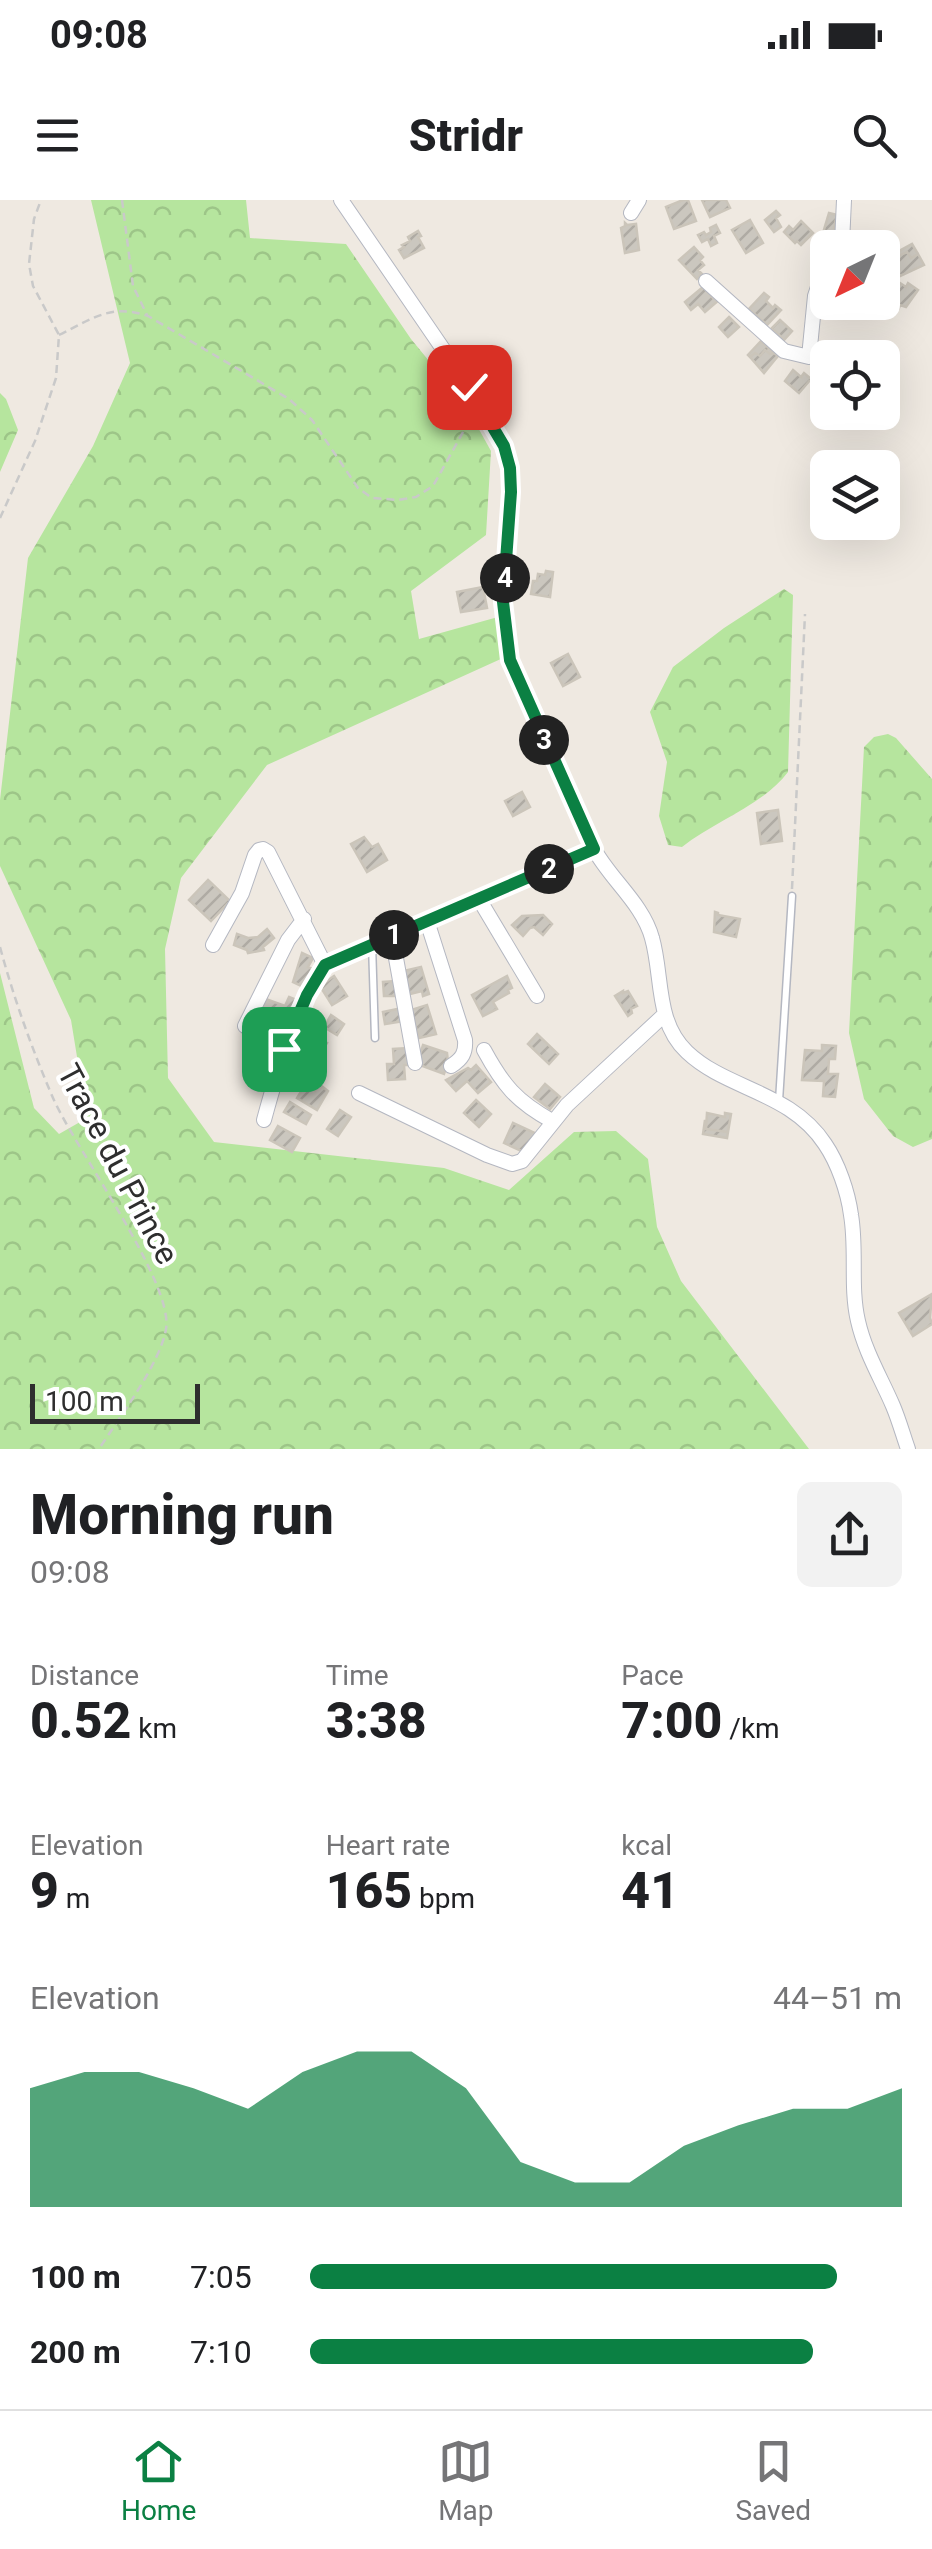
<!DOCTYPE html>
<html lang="en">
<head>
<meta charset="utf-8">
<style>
	:root { --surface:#fff; --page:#f2f2f2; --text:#202124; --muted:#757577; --line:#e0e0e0; --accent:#0b8043 }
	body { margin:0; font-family:Roboto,sans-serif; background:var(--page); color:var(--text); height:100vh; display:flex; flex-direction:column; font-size:38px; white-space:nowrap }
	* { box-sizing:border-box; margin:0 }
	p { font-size:32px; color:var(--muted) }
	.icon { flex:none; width:55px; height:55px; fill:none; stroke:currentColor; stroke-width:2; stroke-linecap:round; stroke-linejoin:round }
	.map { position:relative; height:1249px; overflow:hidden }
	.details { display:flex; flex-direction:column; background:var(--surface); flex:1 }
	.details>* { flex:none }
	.needle { width:65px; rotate:223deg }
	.tools { position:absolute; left:810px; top:30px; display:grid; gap:20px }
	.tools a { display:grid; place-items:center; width:90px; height:90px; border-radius:15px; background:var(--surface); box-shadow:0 10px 40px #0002; font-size:50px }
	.scale { position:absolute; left:30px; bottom:25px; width:170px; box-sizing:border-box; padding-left:10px; border:5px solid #2e2e2e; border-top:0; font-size:28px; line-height:35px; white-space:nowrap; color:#2e2e2e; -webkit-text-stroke:8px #fff; paint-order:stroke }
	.pin { position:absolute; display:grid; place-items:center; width:85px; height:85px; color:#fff; margin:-42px; border-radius:20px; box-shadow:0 5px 15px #0006 }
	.km { position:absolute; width:50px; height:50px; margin:-25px; border-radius:50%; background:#222; color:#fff; font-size:28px; line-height:50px; text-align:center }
	.round { display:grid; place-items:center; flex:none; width:105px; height:105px; border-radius:15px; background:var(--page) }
	.summary { display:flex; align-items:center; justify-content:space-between; height:170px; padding:0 30px }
	h1 { font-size:55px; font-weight:800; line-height:75px }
	.stats { display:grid; grid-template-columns:repeat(3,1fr); gap:15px; height:170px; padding:10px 30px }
	.stats div { display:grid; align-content:center }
	.stats b { font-size:50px; font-weight:800 }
	.stats small { font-size:28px; font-weight:400 }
	.stats p { font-size:28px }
	.chart { height:280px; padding:20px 30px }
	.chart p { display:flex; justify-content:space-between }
	.chart svg { width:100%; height:180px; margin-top:10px; fill:var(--accent); opacity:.7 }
	ul { padding:0 30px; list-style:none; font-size:32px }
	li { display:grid; grid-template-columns:160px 120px 1fr; align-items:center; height:75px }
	li i { height:25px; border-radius:12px; background:var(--accent) }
	.status { display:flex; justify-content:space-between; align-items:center; height:70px; padding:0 50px; background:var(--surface); direction:ltr }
	.status svg { height:28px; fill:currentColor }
	header { display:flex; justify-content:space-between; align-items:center; height:130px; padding:0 30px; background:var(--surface); font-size:45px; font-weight:800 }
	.tabs { display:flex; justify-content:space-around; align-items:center; height:140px; border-top:2px solid var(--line); background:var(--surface); font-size:28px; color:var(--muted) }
	.tabs a { display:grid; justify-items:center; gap:5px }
	.tabs .active { color:var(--accent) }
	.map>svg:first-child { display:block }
</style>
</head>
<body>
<div class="status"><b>09:08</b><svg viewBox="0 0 49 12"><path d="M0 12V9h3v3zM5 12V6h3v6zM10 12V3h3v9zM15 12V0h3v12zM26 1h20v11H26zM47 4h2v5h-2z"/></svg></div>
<header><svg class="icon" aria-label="menu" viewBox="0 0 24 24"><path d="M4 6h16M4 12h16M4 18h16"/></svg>Stridr<svg class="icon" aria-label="search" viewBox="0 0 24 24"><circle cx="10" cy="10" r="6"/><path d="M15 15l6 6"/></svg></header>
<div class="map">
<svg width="932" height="1249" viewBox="0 0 932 1249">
	<defs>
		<pattern id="forest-crowns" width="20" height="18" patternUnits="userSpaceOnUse" patternTransform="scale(2.5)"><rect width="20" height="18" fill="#b6e59e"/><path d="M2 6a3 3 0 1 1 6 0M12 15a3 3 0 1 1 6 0" fill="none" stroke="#9dc588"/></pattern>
		<pattern id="building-hatch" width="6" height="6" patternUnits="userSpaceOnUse" patternTransform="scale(2.5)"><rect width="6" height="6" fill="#cbc7bf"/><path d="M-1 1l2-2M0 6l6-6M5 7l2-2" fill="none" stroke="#afaba4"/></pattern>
	</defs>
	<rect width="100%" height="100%" fill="#efe9e1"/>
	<path fill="url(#forest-crowns)" d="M 91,0 L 246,0 L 250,38 L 346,44 L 411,139 L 466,206 L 491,251 L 486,335 L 411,391 L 419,439 L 498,417 L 503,458 L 267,565 L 181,678 L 165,749 L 168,878 L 214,942 L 444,968 L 509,990 L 574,932 L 616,931 L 648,959 L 657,1027 L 681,1081 L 809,1249 L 0,1249 L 0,773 L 34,908 L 59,934 L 87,918 L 71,820 L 0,666 L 0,600 L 28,358 L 93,246 L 130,163 Z
		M 0,193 L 6,199 L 18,230 L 0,272 Z
		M 784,389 L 793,395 L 788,572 C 762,606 716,620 682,647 L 668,645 L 659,616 L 667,562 L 650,512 L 673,467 L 724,428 Z
		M 888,534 L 896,538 L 932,579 L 932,939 L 913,947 L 893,936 L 864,899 L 849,833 L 864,547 L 874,537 Z"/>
	<path fill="url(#building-hatch)" stroke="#cbc5ba" stroke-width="2.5" d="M 683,0 L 688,0 L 696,21 L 674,29 L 666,7 Z
		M 702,0 L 726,0 L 730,8 L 710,17 Z
		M 776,11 L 780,15 L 776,18 L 781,27 L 774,32 L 765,20 Z
		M 829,13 L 837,15 L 834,28 L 839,29 L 837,36 L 823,33 Z
		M 750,20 L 763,43 L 746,53 L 732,30 Z
		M 801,21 L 813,33 L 801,45 L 797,41 L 795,43 L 784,32 L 789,26 L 793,30 Z
		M 625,23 L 627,25 L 636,24 L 639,50 L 625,53 L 621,28 L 625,26 Z
		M 716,25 L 720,33 L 714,36 L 717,43 L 711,46 L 708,39 L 702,42 L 698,35 L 704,32 L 706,35 L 711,32 L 710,28 Z
		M 418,31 L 421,36 L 418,37 L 424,48 L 404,58 L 399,50 L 404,47 L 402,45 L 410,41 L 408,37 Z
		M 912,44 L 918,54 L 911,58 L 907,52 L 892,59 L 890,56 Z
		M 694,47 L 703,57 L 700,60 L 704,65 L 698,70 L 702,74 L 697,79 L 679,60 Z
		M 907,52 L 911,58 L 918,54 L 924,65 L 900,76 L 892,59 Z
		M 900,83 L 906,87 L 908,83 L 918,90 L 906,107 L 900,105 L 899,108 L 889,102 L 894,88 L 897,89 Z
		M 703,87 L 713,98 L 715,96 L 719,100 L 705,112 L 698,104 L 691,110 L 685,102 Z
		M 764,93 L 769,97 L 766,101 L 773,108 L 775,105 L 781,110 L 767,125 L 749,109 Z
		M 729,117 L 739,127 L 728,137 L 719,127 Z
		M 780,120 L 792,131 L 784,140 L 772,128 Z
		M 761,141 L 774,153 L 770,154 L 765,150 L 760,156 L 755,153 L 750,157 L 748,155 Z
		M 765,150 L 770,154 L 774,153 L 778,156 L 764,173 L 750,157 L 755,153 L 760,156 Z
		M 793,170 L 801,177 L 804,173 L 811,179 L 799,193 L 785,181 Z
		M 546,371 L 553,372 L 550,397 L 531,394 L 533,381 L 537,381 L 538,374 L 545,375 Z
		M 483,387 L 487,408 L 461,412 L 457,392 Z
		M 568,454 L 580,477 L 563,486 L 551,463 Z
		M 522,592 L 530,607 L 513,616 L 505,601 Z
		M 778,610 L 782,641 L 761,644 L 757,613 Z
		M 364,637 L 372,647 L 378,644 L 387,660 L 367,672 L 351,644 Z
		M 208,680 L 230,701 L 211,721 L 189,700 Z
		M 715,712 L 718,713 L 718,715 L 740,719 L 736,737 L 714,732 Z
		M 543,715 L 552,724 L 543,735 L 534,727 L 530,728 L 523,736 L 512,725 L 522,716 Z
		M 267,729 L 274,738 L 263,747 L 264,750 L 248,753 L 247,750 L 234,745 L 237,734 L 248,738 L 258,737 Z
		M 302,753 L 313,758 L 308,767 L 317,771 L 308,789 L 293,782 Z
		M 421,767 L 429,794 L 423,796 L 422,791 L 410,794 L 404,771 Z
		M 334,776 L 347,796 L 332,805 L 320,786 Z
		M 507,776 L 512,788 L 508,790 L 509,793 L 493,802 L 497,809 L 483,816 L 472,795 Z
		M 395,781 L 396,796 L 384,796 L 383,782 Z
		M 623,791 L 623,793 L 628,791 L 637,806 L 631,809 L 632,813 L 628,816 L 615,796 Z
		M 289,797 L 299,801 L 291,822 L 261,810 L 266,799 L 285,806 Z
		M 427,805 L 436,834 L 419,838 L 411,810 Z
		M 402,808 L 404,821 L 385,824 L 383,812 Z
		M 331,815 L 344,824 L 337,835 L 324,827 Z
		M 264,823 L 285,830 L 276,858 L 255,851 Z
		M 537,834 L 558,854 L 549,864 L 528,844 Z
		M 317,837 L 327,843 L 315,862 L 305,856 Z
		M 423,845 L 447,853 L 448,862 L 444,874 L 417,864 Z
		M 822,845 L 836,846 L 835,859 L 829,859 L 828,874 L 838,874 L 835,897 L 823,896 L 824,881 L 802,880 L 805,850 L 822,851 Z
		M 408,848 L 409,865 L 404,865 L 405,879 L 388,880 L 387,864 L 394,864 L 393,849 Z
		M 476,865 L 491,882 L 478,893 L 467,881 L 456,891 L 446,880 L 468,868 L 471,870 Z
		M 319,884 L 328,891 L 317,910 L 297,898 L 305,885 L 315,891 Z
		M 545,884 L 560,897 L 550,909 L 534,897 Z
		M 476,900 L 491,914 L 479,927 L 464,913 Z
		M 290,902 L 311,915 L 306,924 L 284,912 Z
		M 340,910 L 351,917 L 338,936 L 327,929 Z
		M 707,913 L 725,917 L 725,913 L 731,914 L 728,932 L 706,929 Z
		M 705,920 L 706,929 L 728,932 L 727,938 L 703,934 Z
		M 513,923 L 535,933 L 526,953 L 504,943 Z
		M 278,926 L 300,938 L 292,952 L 270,940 Z
		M 932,1094 L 930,1118 L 932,1124 L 913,1136 L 899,1113 Z"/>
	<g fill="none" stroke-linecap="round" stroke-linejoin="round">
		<g stroke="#b4b7c1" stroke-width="9">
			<path id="lane" d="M 372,744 L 375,838
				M 779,901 L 792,696"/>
		</g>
		<g stroke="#b4b7c1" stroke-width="16">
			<path id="street" d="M 341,0 L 469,187 L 504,246 L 509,269 L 511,291 L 503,402 L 505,432 L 510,461 L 594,649 C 610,679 643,704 652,738 C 663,776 655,822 687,852 C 727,890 790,891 825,944 C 838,963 848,992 851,1015 C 857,1050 850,1087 858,1121 C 865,1152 881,1178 893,1206 C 899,1220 903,1235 908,1249
				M 631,13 L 639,0
				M 837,48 L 842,43 L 844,0
				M 706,81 L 784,151 L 809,157 L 815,96 L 828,57
				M 479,699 L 537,796
				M 427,721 L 465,840 C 466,853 462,859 451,866
				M 392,736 L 415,863
				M 213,745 L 242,693 L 255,655 L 259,650 L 263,649 L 268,652 L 325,765
				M 245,826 L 288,740 L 304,719
				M 484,850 C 503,885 516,901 552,921
				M 359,893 L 487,955 L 512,964 L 522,961 L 567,905 L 664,815
				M 264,920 C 279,864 295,815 325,765 L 594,649"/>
		</g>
		<path stroke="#c9c9c9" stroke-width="2.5" stroke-dasharray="8 5" stroke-linecap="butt" d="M 122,0 L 133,86 L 147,115
			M 59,135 C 92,119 111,103 148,116 L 289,199 L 312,220 L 358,288 L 372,298 L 398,300 L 416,297 L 433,286 L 472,216
			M 0,318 L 35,241 L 56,178 L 59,135 L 33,86 L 29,64 L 34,19 L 41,0
			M 792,689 L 805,414
			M 0,747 C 14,799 32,849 53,898 C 75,948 174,1083 166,1129 C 160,1164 119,1218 99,1249"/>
		<use href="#lane" stroke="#fff" stroke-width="6"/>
		<use href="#street" stroke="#fff" stroke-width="14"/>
	</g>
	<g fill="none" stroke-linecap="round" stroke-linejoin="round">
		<g stroke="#fff" stroke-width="20">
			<path id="route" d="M 284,849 L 307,795 L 325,765 L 594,649 L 510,460 L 503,402 L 511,292 L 510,268 L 504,246 L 469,187"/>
		</g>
		<use href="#route" stroke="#0b8043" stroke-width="12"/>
	</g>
	<g text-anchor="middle" stroke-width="8" stroke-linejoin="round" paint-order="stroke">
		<g font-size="32" fill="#2e2e2e" stroke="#fff">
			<text transform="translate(118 964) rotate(62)" y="11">Trace du Prince</text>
		</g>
	</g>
</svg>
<div class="tools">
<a><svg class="needle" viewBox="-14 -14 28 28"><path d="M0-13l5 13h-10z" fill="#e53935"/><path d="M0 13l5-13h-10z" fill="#757577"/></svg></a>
<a><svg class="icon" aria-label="locate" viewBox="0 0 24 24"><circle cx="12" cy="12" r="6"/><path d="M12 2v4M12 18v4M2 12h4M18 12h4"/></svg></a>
<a><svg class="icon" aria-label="layers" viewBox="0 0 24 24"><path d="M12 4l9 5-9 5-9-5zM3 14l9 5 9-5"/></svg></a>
</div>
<div class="scale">100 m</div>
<div class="pin" style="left:284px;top:849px;background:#1e9e55"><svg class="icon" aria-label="arrive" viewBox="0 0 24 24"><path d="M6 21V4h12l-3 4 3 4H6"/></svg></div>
<div class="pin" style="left:469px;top:187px;background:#d93025"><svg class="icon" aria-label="check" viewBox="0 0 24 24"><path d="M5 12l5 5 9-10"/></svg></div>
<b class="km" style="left:394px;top:735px">1</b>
<b class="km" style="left:549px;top:669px">2</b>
<b class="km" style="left:544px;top:540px">3</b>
<b class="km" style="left:505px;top:378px">4</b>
</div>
<section class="details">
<div class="summary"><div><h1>Morning run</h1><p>09:08</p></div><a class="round"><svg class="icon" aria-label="share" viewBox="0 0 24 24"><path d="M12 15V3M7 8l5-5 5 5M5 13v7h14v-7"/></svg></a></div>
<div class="stats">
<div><p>Distance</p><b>0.52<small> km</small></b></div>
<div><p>Time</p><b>3:38</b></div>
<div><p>Pace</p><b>7:00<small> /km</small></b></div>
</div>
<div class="stats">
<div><p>Elevation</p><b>9<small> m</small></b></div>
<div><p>Heart rate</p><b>165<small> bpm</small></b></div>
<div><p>kcal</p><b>41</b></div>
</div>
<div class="chart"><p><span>Elevation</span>44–51 m</p>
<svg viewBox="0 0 160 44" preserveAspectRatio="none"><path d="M0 44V15L10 11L20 11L30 15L40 20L50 11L60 6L70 6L80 15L90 33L100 38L110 38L120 29L130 24L140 20L150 20L160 15V44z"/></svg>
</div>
<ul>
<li><b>100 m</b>7:05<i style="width:89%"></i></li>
<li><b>200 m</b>7:10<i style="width:85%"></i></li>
</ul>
</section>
<nav class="tabs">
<a class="active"><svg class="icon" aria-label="home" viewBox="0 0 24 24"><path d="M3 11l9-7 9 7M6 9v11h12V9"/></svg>Home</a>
<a><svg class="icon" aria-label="map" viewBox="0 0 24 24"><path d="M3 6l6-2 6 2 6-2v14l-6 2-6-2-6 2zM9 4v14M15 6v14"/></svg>Map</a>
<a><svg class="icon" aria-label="saved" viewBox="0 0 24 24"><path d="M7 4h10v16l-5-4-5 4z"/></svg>Saved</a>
</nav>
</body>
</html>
